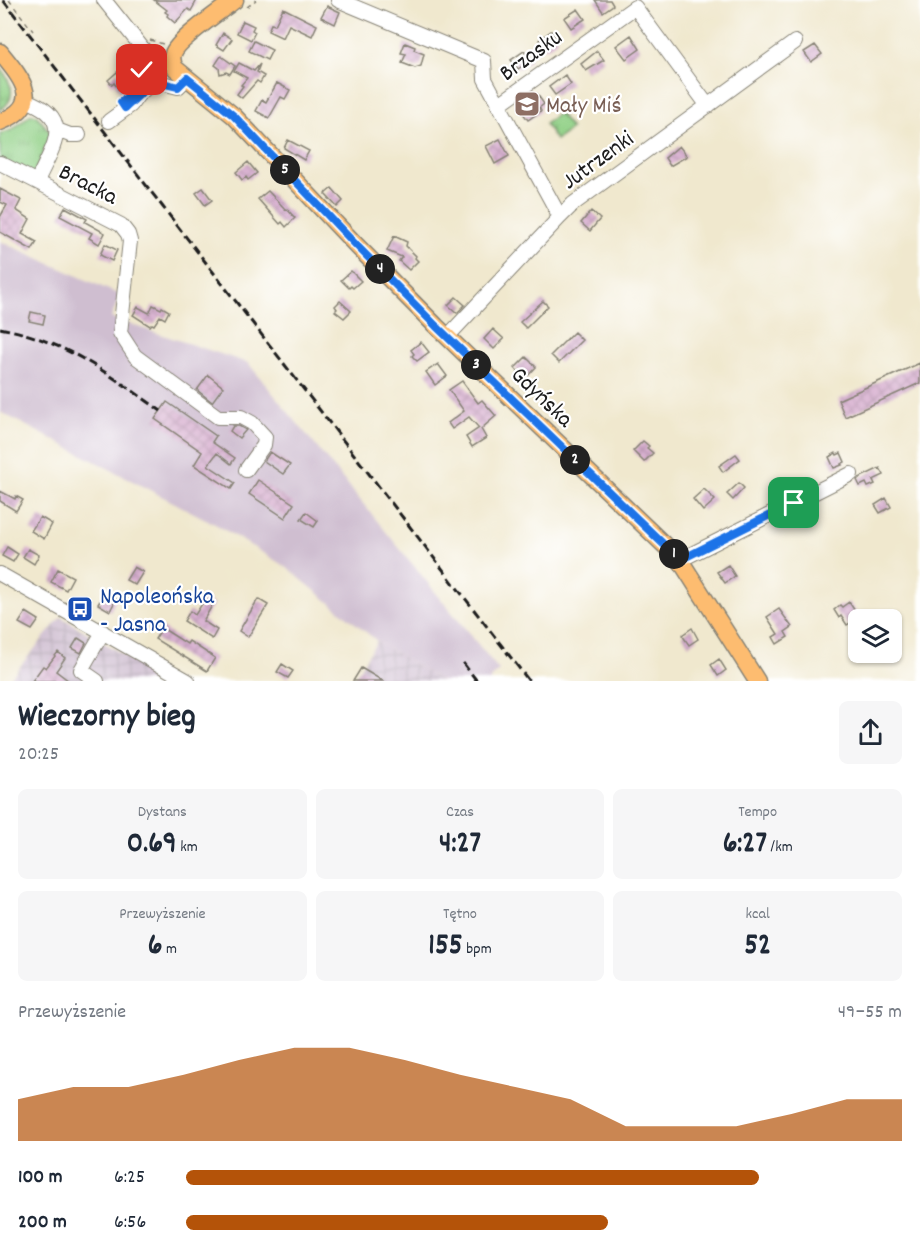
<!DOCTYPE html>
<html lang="pl">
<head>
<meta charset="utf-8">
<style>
	:root { --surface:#fff; --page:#f6f6f7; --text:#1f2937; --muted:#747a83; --accent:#b45309 }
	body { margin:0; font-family:Dekko,sans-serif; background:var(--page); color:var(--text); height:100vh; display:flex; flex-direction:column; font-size:22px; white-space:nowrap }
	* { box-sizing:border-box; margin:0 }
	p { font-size:20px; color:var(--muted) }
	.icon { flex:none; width:33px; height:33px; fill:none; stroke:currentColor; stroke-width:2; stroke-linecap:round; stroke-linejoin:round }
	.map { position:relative; height:681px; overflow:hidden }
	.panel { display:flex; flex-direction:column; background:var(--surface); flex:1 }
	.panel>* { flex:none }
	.buttons { position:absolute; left:848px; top:609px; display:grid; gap:12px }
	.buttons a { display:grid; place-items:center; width:54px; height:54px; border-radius:9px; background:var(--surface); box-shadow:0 2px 4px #0004; font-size:30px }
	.pin { position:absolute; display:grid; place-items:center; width:51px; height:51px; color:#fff; margin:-26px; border-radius:12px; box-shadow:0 3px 9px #0006 }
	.km { position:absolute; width:30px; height:30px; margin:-15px; border-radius:50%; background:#222; color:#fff; font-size:16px; line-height:30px; text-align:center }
	.round { display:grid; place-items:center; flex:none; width:63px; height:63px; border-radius:9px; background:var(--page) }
	.headline { display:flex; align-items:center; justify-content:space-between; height:102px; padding:0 18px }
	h1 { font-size:33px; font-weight:800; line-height:45px }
	.stats { display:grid; grid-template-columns:repeat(3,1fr); gap:9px; height:102px; padding:6px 18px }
	.stats div { display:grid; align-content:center; border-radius:9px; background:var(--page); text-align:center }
	.stats b { font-size:30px; font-weight:800 }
	.stats small { font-size:16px; font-weight:400 }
	.stats p { font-size:16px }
	.chart { height:168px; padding:12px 18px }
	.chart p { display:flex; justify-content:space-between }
	.chart svg { width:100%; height:108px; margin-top:6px; fill:var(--accent); opacity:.7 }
	ul { padding:0 18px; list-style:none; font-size:20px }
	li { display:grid; grid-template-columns:96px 72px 1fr; align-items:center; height:45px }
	li i { height:15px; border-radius:8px; background:var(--accent) }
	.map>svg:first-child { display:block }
</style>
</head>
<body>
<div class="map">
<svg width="920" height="681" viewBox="0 0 920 681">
	<defs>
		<pattern id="industrial-grid" width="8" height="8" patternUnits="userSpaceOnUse" patternTransform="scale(1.5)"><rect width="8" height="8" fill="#cfbed0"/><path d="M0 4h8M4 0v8" fill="none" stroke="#b1a3b2"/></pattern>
		<pattern id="grass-tufts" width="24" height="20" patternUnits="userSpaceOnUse" patternTransform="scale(1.5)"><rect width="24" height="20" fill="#91d086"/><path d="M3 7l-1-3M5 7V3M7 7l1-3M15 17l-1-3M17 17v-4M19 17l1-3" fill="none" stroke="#7cb273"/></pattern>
		<pattern id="building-cross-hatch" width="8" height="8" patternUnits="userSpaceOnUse" patternTransform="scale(1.5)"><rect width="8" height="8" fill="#d8b0d0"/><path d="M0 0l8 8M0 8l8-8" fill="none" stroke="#b997b2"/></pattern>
	</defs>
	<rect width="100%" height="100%" fill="#fff"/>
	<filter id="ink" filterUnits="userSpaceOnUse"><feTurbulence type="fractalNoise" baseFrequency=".0167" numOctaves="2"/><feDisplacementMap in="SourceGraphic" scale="12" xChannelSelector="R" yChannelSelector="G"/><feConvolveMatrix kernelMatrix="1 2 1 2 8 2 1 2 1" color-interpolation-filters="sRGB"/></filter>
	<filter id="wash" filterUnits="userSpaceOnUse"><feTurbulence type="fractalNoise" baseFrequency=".008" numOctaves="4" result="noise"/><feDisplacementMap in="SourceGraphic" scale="24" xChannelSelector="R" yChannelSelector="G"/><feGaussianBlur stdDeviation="1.35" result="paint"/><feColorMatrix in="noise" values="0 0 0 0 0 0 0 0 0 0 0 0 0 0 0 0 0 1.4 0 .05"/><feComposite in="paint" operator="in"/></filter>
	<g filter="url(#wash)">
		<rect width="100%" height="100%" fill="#f0e8ce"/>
		<path fill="url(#industrial-grid)" d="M 61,617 L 167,681 L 8,681 Z
			M 377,641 L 441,681 L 352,681 Z"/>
		<path fill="#cfbed0" d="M 0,241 L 120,295 L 111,318 L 248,363 L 499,670 L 489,681 L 441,681 L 377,641 L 286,567 L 215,524 L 0,412 Z"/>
		<path fill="url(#grass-tufts)" stroke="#567651" stroke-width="1.5" d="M 0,67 C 11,82 19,98 0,110 Z
			M 559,113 L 571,129 L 556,140 L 545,124 Z
			M 31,114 L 36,115 L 51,133 L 35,175 L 0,160 L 0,134 L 12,130 Z"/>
		<g id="blocks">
			<path fill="url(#building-cross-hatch)" d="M 154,0 L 197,0 L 191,11 L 188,9 L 175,23 L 167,16 L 168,14 L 165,12 L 167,10 Z
				M 595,0 L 610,0 L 613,5 L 603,12 Z
				M 327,6 L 340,12 L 335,24 L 321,17 Z
				M 283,8 L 317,25 L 312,36 L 289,25 L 283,38 L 268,31 L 271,24 L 275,25 Z
				M 578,9 L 585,19 L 571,28 L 564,18 Z
				M 243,21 L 254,26 L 252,30 L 255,32 L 251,40 L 237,33 Z
				M 551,31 L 558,40 L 546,49 L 539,40 Z
				M 223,33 L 232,39 L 224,50 L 216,45 Z
				M 631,35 L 640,49 L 626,59 L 616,46 Z
				M 254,41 L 272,50 L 267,60 L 249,51 Z
				M 405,43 L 415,47 L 414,50 L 424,54 L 421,66 L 415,68 L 402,63 L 406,54 L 401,53 Z
				M 815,45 L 822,54 L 811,62 L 804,52 Z
				M 524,51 L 531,60 L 518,69 L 511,60 Z
				M 597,51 L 604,60 L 586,71 L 581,64 Z
				M 221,56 L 235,66 L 230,74 L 226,72 L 220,74 L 219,68 L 215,65 Z
				M 239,63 L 254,71 L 260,64 L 257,72 L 264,76 L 260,83 L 257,81 L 242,98 L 237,94 L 243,86 L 241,85 L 247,78 L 234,71 Z
				M 117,72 L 129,86 L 121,92 L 114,83 L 112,85 L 108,80 Z
				M 565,75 L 571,84 L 555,95 L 549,87 Z
				M 277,83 L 290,90 L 285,99 L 281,97 L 269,118 L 256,111 L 262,100 L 266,102 Z
				M 537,94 L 544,104 L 539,108 L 541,111 L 528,120 L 519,108 Z
				M 500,139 L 509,156 L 495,164 L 486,146 Z
				M 288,140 L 309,151 L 304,160 L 284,148 Z
				M 679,146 L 687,156 L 670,166 L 665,158 Z
				M 248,162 L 257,173 L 248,180 L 246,177 L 242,180 L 236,172 Z
				M 203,188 L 212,200 L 205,205 L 196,193 Z
				M 332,188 L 343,201 L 337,207 L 325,194 Z
				M 0,189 L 21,200 L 16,210 L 30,219 L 22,234 L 37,242 L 32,250 L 0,232 L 0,217 L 7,205 L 0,202 Z
				M 268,191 L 286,210 L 287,209 L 295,218 L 286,227 L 282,222 L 280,224 L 258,199 Z
				M 65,207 L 87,219 L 85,222 L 105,233 L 99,244 L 89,238 L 92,233 L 60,216 Z
				M 591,211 L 600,219 L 590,231 L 581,223 Z
				M 394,236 L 407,242 L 406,246 L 416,256 L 415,258 L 418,261 L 409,270 L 399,261 L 402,257 L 387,251 Z
				M 105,244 L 117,250 L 112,261 L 100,255 Z
				M 351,271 L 361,281 L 353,288 L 351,286 L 349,288 L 341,280 Z
				M 456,297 L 465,305 L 457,313 L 448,305 Z
				M 340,301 L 351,311 L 344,318 L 335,311 L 337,309 L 335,306 Z
				M 543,301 L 548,306 L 526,328 L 520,322 Z
				M 153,305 L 161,309 L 162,307 L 169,311 L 165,319 L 160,316 L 154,325 L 152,324 L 150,326 L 133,315 L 138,307 L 149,313 Z
				M 31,312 L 45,315 L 43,324 L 29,321 Z
				M 493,329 L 504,339 L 494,349 L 484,339 Z
				M 574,332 L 582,340 L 559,363 L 551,355 Z
				M 421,342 L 429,352 L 417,361 L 412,356 L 414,354 L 411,350 Z
				M 526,357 L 536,367 L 525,379 L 515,368 Z
				M 920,363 L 920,383 L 845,417 L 838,400 Z
				M 438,364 L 447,376 L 435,385 L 426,372 Z
				M 208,375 L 223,387 L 212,402 L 197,390 Z
				M 462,381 L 478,403 L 482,400 L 496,416 L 481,429 L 486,438 L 472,447 L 466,437 L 479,428 L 469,417 L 452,429 L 448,423 L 464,411 L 449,390 Z
				M 167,402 L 216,436 L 212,442 L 235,458 L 231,464 L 217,453 L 208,465 L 235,483 L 231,489 L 194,465 L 202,452 L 155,419 Z
				M 233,426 L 239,426 L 246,430 L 239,438 L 230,431 Z
				M 643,441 L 649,446 L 647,448 L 653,453 L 644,462 L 633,451 Z
				M 270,452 L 290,465 L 283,474 L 264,461 Z
				M 836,453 L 837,455 L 841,453 L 845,462 L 841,464 L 842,465 L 834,468 L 829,457 Z
				M 736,454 L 740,459 L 723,472 L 719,466 Z
				M 880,468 L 884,475 L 873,480 L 875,484 L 868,487 L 866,483 L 860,486 L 857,480 L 859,478 Z
				M 258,480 L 294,504 L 285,518 L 249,494 Z
				M 739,483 L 744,488 L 733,500 L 727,494 Z
				M 704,489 L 715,500 L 703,511 L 693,499 Z
				M 0,491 L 15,499 L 16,496 L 23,500 L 16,511 L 0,501 Z
				M 886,498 L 891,507 L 880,513 L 875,505 Z
				M 306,512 L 318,521 L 314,527 L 301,519 Z
				M 40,517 L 52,524 L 44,539 L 31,531 Z
				M 7,547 L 18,554 L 13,562 L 2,556 Z
				M 28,549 L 39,555 L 34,564 L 23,557 Z
				M 728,565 L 735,576 L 725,583 L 717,572 Z
				M 134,567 L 143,572 L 135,585 L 126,580 Z
				M 58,569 L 73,577 L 66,590 L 51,582 Z
				M 105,593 L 116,599 L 110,611 L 98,604 Z
				M 205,599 L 213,604 L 203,621 L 217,630 L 212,639 L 184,621 L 190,611 L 195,615 Z
				M 258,599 L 268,605 L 248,637 L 239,631 Z
				M 849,602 L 859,617 L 847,625 L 841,616 L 839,618 L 834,610 L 840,605 L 842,607 Z
				M 779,609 L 792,627 L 785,632 L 788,637 L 777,644 L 773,637 L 778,634 L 767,617 Z
				M 26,612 L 39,620 L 32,630 L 19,623 Z
				M 162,628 L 187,644 L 189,641 L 215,658 L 207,671 L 155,639 Z
				M 692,628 L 698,639 L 689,645 L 682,635 Z
				M 78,638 L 86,643 L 81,653 L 72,648 Z
				M 58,652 L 65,658 L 56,671 L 69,681 L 32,681 L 43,666 L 46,668 Z
				M 719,659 L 726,670 L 718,676 L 711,665 Z
				M 282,664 L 293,671 L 288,678 L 277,672 Z
				M 361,668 L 383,681 L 353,681 Z"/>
		</g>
	</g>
	<g filter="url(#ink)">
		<use href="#blocks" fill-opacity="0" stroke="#868275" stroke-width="1.5"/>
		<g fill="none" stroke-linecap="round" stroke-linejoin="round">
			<g stroke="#868275" stroke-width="16">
				<path id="minor" d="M 104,0 L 152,60 L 162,63 L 172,61
					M 338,0 L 484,61 L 485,79 L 560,217
					M 25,100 C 76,118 53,146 37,181
					M 498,105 L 635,7 L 708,106
					M 109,121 L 131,105 L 138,95 L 154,81 L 178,87 L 187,78
					M 57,130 L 70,135 L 79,135
					M 0,163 L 121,225 L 128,234 L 130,241 L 120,333 L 135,356 L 218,417 L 241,417 L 252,423 L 265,437 L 264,445 L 246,470
					M 447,337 L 560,217 L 573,204 L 795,42
					M 680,560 L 851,474
					M 0,574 L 188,681
					M 97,681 L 81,670 L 103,632"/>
			</g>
			<g stroke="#868275" stroke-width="19">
				<path id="major" d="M 235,0 C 223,9 176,41 173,54 C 171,60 173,64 175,68 L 234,116 L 356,245 L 436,326 L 680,560 L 757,681
					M 0,52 C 20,77 46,104 0,122"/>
			</g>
			<path stroke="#868275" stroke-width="1.5" stroke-dasharray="4.5 4.5" stroke-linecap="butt" d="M 9,0 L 33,31
				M 247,7 L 256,0
				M 150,40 L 163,44
				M 140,77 L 142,70 L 140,64"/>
			<use href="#minor" stroke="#fff" stroke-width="14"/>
			<use href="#major" stroke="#fdbc70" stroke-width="16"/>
			<path stroke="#1c1c1c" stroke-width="3" stroke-dasharray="9 4.5" stroke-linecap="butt" d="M 3,0 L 529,681
				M 0,328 C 64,340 109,374 161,411
				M 463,663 L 477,681"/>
		</g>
	</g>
	<g fill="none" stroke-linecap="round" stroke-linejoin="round" filter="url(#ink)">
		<g stroke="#fff" stroke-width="12">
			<path id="route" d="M 142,70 C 138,88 135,91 121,102 L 125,108 L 154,81 L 178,87 L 187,78 L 234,116 L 356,245 L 436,326 L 680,560 L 794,503"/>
		</g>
		<use href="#route" stroke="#1a73e8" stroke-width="8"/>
	</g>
	<defs>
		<g id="school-square" transform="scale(1.35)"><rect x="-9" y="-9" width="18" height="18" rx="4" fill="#8d6e63" stroke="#fff"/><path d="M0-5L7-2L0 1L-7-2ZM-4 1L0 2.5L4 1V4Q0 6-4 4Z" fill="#fff"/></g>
		<g id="bus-square" transform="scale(1.35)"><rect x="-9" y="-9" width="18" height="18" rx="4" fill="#1a4fb4" stroke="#fff"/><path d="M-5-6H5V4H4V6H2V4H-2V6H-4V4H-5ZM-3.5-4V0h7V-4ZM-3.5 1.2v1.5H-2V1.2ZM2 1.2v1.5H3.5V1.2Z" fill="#fff"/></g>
	</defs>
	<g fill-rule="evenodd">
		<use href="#school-square" x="527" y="104"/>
		<use href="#bus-square" x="80" y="609"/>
	</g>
	<g text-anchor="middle" stroke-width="4.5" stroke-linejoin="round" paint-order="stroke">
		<g font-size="24" fill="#1c1c1c" stroke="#fff">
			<text transform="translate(530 54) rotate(-36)" y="8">Brzasku</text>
			<text transform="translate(597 159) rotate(-36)" y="8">Jutrzenki</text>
			<text transform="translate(89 183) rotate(27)" y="8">Bracka</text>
			<text transform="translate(543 396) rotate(44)" y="8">Gdyńska</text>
		</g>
		<g font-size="24" fill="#785e54" stroke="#fff" text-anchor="start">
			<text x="546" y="112">Mały Miś</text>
		</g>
		<g font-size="24" fill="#164399" stroke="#fff" text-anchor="start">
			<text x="100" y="603">Napoleońska<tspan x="100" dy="28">- Jasna</tspan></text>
		</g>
	</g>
</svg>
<div class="buttons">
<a><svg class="icon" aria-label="layers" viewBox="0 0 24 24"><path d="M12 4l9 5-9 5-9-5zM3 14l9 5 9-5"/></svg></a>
</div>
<div class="pin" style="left:794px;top:503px;background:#1e9e55"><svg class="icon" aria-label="arrive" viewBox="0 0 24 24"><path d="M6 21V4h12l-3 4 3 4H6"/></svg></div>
<div class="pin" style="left:142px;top:70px;background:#d93025"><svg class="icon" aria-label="check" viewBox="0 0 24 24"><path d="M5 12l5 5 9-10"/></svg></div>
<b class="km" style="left:674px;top:554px">1</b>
<b class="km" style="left:575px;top:460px">2</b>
<b class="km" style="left:476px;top:365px">3</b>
<b class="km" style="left:380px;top:269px">4</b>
<b class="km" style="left:285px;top:170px">5</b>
</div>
<section class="panel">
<div class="headline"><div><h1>Wieczorny bieg</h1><p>20:25</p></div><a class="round"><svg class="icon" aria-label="share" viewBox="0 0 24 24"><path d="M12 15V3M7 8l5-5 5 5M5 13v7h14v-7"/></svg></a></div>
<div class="stats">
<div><p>Dystans</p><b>0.69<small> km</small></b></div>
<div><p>Czas</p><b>4:27</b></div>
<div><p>Tempo</p><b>6:27<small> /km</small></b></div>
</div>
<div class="stats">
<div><p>Przewyższenie</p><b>6<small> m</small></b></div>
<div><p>Tętno</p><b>155<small> bpm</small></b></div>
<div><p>kcal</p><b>52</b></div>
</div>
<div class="chart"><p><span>Przewyższenie</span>49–55 m</p>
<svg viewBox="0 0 160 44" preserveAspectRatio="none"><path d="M0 44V27L10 22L20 22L30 17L40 11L50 6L60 6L70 11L80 17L90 22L100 27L110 38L120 38L130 38L140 33L150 27L160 27V44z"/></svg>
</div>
<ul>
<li><b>100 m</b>6:25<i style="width:80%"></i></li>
<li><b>200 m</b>6:56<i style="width:59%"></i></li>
</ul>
</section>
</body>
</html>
